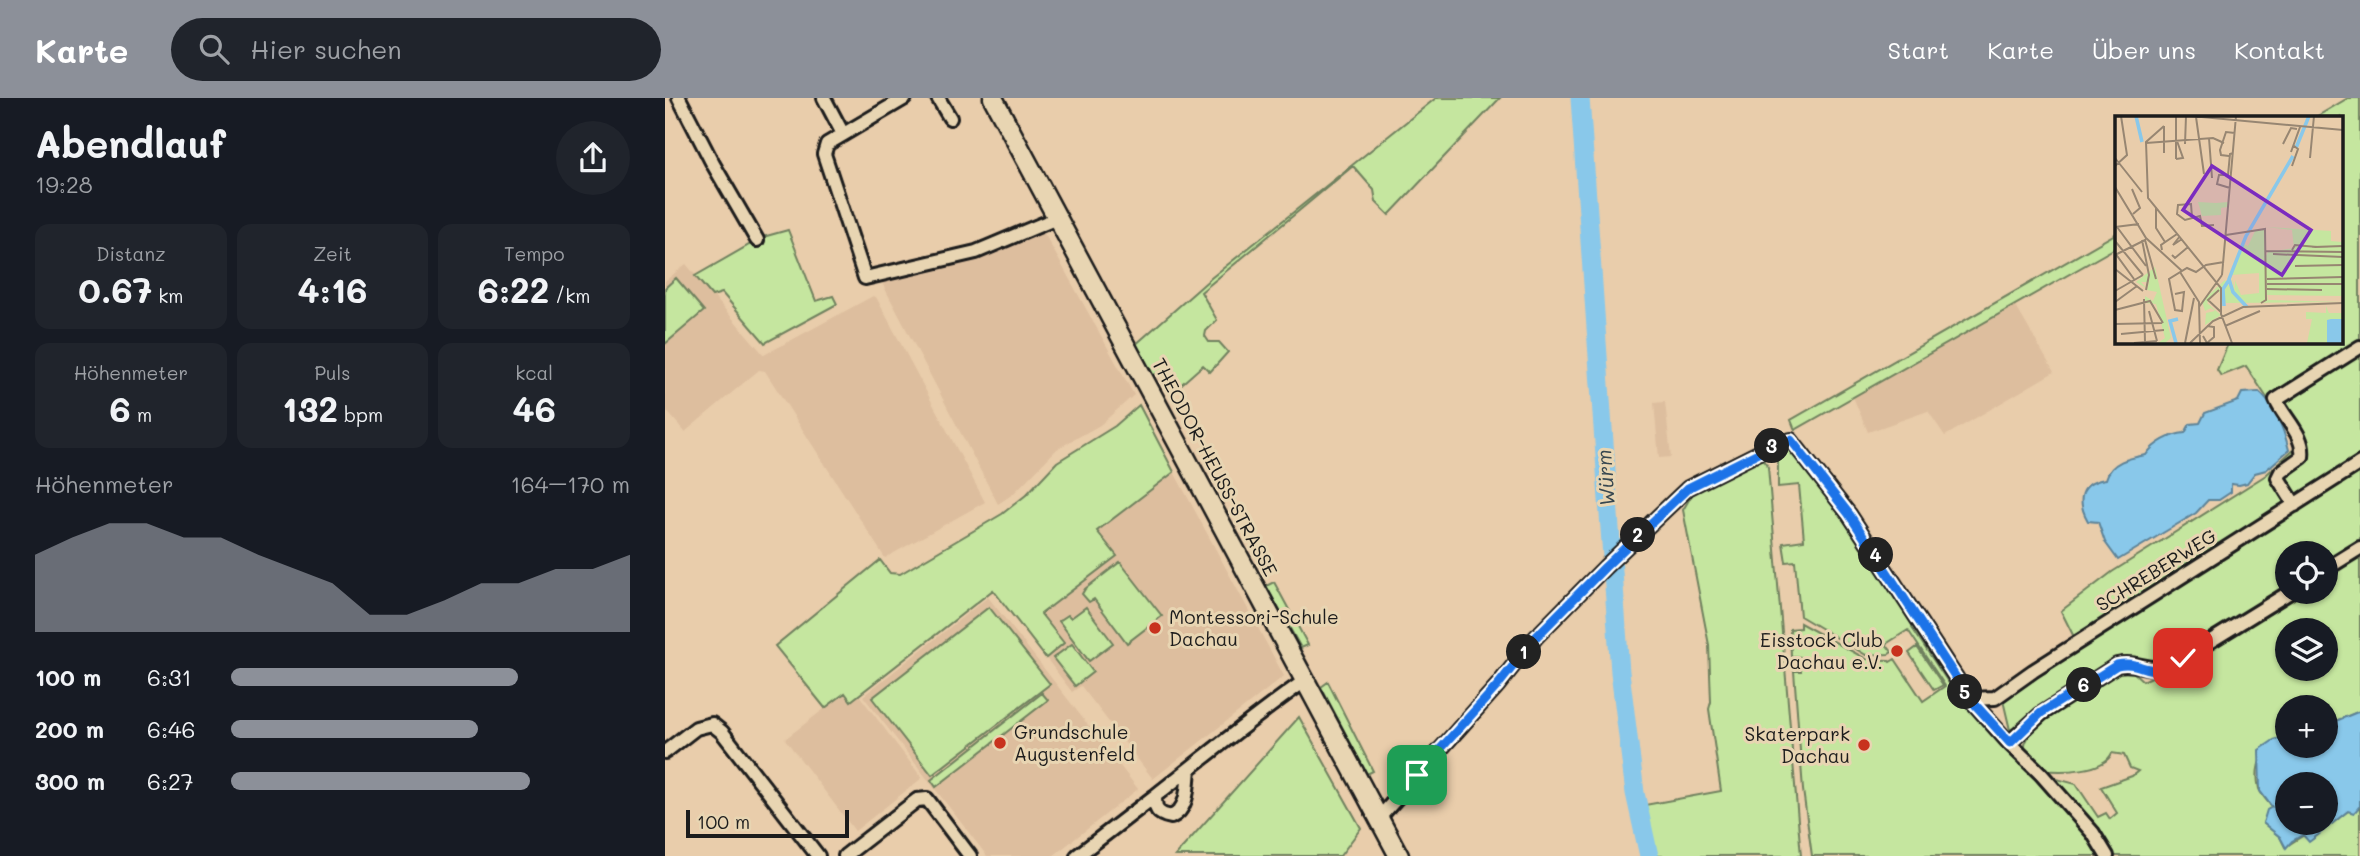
<!DOCTYPE html>
<html lang="de">
<head>
<meta charset="utf-8">
<style>
	:root { --surface:#171b24; --page:#20242c; --text:#f1f3f6; --muted:#9ea1a6; --accent:#8c9099 }
	body { margin:0; font-family:Mali,sans-serif; background:var(--page); color:var(--text); height:100vh; display:flex; flex-direction:column; font-size:26px; white-space:nowrap }
	* { box-sizing:border-box; margin:0 }
	p { font-size:23px; color:var(--muted) }
	.icon { flex:none; width:38px; height:38px; fill:none; stroke:currentColor; stroke-width:2; stroke-linecap:round; stroke-linejoin:round }
	.map { position:relative; flex:1; overflow:hidden }
	.side { display:flex; flex-direction:column; background:var(--surface); width:665px }
	.side>* { flex:none }
	.fabs { position:absolute; left:1610px; top:443px; display:grid; gap:14px }
	.fabs a { display:grid; place-items:center; width:63px; height:63px; border-radius:50%; background:var(--surface); box-shadow:0 2px 5px #0004; font-size:35px }
	.scale { position:absolute; left:21px; bottom:18px; width:163px; box-sizing:border-box; padding-left:7px; border:4px solid #1c1c1c; border-top:0; font-size:19px; line-height:24px; white-space:nowrap; color:#1c1c1c; -webkit-text-stroke:5px #e8d5b2; paint-order:stroke }
	.pin { position:absolute; display:grid; place-items:center; width:60px; height:60px; color:#fff; margin:-30px; border-radius:14px; box-shadow:0 4px 10px #0006 }
	.km { position:absolute; width:35px; height:35px; margin:-18px; border-radius:50%; background:#222; color:#fff; font-size:19px; line-height:35px; text-align:center }
	.round { display:grid; place-items:center; flex:none; width:74px; height:74px; border-radius:37px; background:var(--page) }
	.head { display:flex; align-items:center; justify-content:space-between; height:119px; padding:0 35px }
	h1 { font-size:38px; font-weight:800; line-height:52px }
	.metrics { display:grid; grid-template-columns:repeat(3,1fr); gap:10px; height:119px; padding:7px 35px }
	.metrics div { display:grid; align-content:center; border-radius:14px; background:var(--page); text-align:center }
	.metrics b { font-size:35px; font-weight:800 }
	.metrics small { font-size:19px; font-weight:400 }
	.metrics p { font-size:19px }
	.chart { height:196px; padding:14px 35px }
	.chart p { display:flex; justify-content:space-between }
	.chart svg { width:100%; height:126px; margin-top:7px; fill:var(--accent); opacity:.7 }
	ul { padding:0 35px; list-style:none; font-size:23px }
	li { display:grid; grid-template-columns:112px 84px 1fr; align-items:center; height:52px }
	li i { height:18px; border-radius:9px; background:var(--accent) }
	header { display:flex; align-items:center; gap:42px; box-sizing:border-box; height:98px; padding:0 35px; background:var(--accent); color:#fff }
	header strong { font-size:33px }
	nav { display:flex; gap:38px; margin-inline-start:auto; font-size:24px }
	.search { width:490px; height:63px; background:var(--page); display:flex; align-items:center; gap:18px; box-sizing:border-box; padding:0 24px; border-radius:38px; color:var(--muted); font-size:26px }
	main { display:flex; flex:1; min-height:0 }
	.map>svg:first-child { display:block }
</style>
</head>
<body>
<header>
<strong>Karte</strong>
<div class="search"><svg class="icon" aria-label="search" viewBox="0 0 24 24"><circle cx="10" cy="10" r="6"/><path d="M15 15l6 6"/></svg>Hier suchen</div>
<nav><a>Start</a><a>Karte</a><a>Über uns</a><a>Kontakt</a></nav>
</header>
<main>
<section class="side">
<div class="head"><div><h1>Abendlauf</h1><p>19:28</p></div><a class="round"><svg class="icon" aria-label="share" viewBox="0 0 24 24"><path d="M12 15V3M7 8l5-5 5 5M5 13v7h14v-7"/></svg></a></div>
<div class="metrics">
<div><p>Distanz</p><b>0.67<small> km</small></b></div>
<div><p>Zeit</p><b>4:16</b></div>
<div><p>Tempo</p><b>6:22<small> /km</small></b></div>
</div>
<div class="metrics">
<div><p>Höhenmeter</p><b>6<small> m</small></b></div>
<div><p>Puls</p><b>132<small> bpm</small></b></div>
<div><p>kcal</p><b>46</b></div>
</div>
<div class="chart"><p><span>Höhenmeter</span>164–170 m</p>
<svg viewBox="0 0 160 44" preserveAspectRatio="none"><path d="M0 44V17L10 11L20 6L30 6L40 11L50 11L60 17L70 22L80 27L90 38L100 38L110 33L120 27L130 27L140 22L150 22L160 17V44z"/></svg>
</div>
<ul>
<li><b>100 m</b>6:31<i style="width:72%"></i></li>
<li><b>200 m</b>6:46<i style="width:62%"></i></li>
<li><b>300 m</b>6:27<i style="width:75%"></i></li>
</ul>
</section>
<div class="map">
<svg width="1695" height="758" viewBox="0 0 1695 758">
	<rect width="100%" height="100%" fill="#e9cdab"/>
	<filter id="ink" filterUnits="userSpaceOnUse"><feTurbulence type="fractalNoise" baseFrequency=".0143" numOctaves="2"/><feDisplacementMap in="SourceGraphic" scale="14" xChannelSelector="R" yChannelSelector="G"/><feConvolveMatrix kernelMatrix="1 2 1 2 8 2 1 2 1" color-interpolation-filters="sRGB"/></filter>
	<g filter="url(#ink)">
		<path fill="#ddbe9e" d="M 379,135 L 469,297 L 435,327 L 392,351 L 348,396 L 333,406 L 217,185 L 287,169 Z
			M 21,166 L 99,257 L 208,198 L 211,199 L 320,404 L 220,460 L 100,273 L 94,272 L 20,334 L 0,311 L 0,183 Z
			M 1350,207 L 1389,274 L 1280,338 L 1263,313 L 1203,334 L 1188,299 Z
			M 1000,304 L 1006,359 L 994,360 L 989,305 Z
			M 509,374 L 619,578 L 488,681 L 416,588 L 407,594 L 381,560 L 399,545 L 376,517 L 451,458 L 432,434 Z
			M 323,499 L 473,691 L 388,758 L 322,758 L 198,598 Z
			M 180,595 L 186,603 L 194,597 L 257,680 L 190,733 L 120,641 Z"/>
		<path fill="#c5e69f" stroke="#70815e" stroke-width="2" fill-rule="evenodd" d="M 771,0 L 835,0 L 724,117 L 711,104 L 709,92 L 688,68 L 536,194 L 552,222 L 541,233 L 540,238 L 544,244 L 554,244 L 563,254 L 545,274 L 538,267 L 511,291 L 497,274 L 485,278 L 469,248 L 546,180 Z
			M 1683,0 L 1695,0 L 1695,613 L 1661,627 L 1661,609 L 1622,609 L 1622,638 C 1599,646 1588,666 1594,691 C 1596,697 1603,704 1607,709 L 1598,725 L 1615,739 L 1620,749 L 1639,737 L 1644,743 C 1658,734 1670,723 1683,713 L 1689,714 L 1695,708 L 1695,758 L 1449,758 L 1433,731 L 1385,679 L 1411,686 L 1433,719 L 1441,715 L 1445,721 L 1452,715 L 1436,689 L 1467,678 L 1473,673 L 1465,670 L 1459,657 L 1447,655 C 1439,674 1397,674 1378,672 C 1372,666 1362,660 1360,651 C 1355,628 1445,571 1466,572 L 1478,583 L 1507,570 C 1490,566 1474,560 1456,558 L 1345,632 L 1337,598 L 1412,545 L 1396,513 L 1447,474 L 1601,377 L 1633,347 L 1581,268 L 1556,278 L 1552,272 L 1564,243 L 1676,243 L 1676,19 L 1651,19 ZM 1622,455 L 1661,455 L 1661,494 L 1622,494 ZM 1622,532 L 1661,532 L 1661,570 L 1622,570 Z
			M 123,132 L 151,203 L 168,198 L 172,206 L 100,245 L 57,195 L 47,198 L 30,178 L 98,139 Z
			M 1452,135 L 1452,149 L 1130,332 L 1126,322 Z
			M 11,180 L 39,213 L 0,246 L 0,190 Z
			M 474,307 L 509,374 L 432,433 L 452,458 L 376,516 L 399,545 L 381,560 L 328,492 L 186,603 L 180,595 L 160,610 L 110,548 L 215,462 L 225,475 L 235,476 L 337,416 L 361,397 L 392,364 L 450,328 Z
			M 1129,351 L 1184,430 L 1192,437 L 1250,527 L 1247,530 L 1287,590 L 1292,588 L 1425,738 L 1436,758 L 1147,758 L 1138,692 L 1129,573 L 1136,573 L 1135,559 L 1126,558 L 1125,531 L 1135,530 L 1135,525 L 1201,561 L 1223,562 L 1225,564 L 1230,561 L 1258,603 L 1280,588 L 1243,532 L 1221,546 L 1227,554 L 1224,556 L 1201,557 L 1135,518 L 1130,463 L 1121,464 L 1118,445 L 1139,442 L 1134,387 L 1113,389 L 1113,356 L 1117,353 Z
			M 1094,361 L 1099,362 L 1103,369 L 1136,758 L 992,758 L 980,707 L 1056,693 L 1044,611 L 1046,604 L 1044,547 L 1018,412 L 1029,393 Z
			M 455,464 L 497,518 L 462,545 L 429,501 L 424,504 L 417,496 L 420,491 Z
			M 609,484 L 643,547 L 636,550 L 601,488 Z
			M 324,509 L 385,586 L 267,677 L 207,600 Z
			M 421,509 L 448,545 L 424,563 L 394,523 L 403,517 L 406,520 Z
			M 407,546 L 428,574 L 410,588 L 388,560 Z
			M 1252,549 L 1278,587 L 1269,592 L 1244,555 Z
			M 663,584 L 708,673 L 702,676 L 656,589 Z
			M 377,595 L 383,602 L 271,689 L 266,682 Z
			M 634,619 L 696,730 L 675,758 L 510,758 Z"/>
		<path fill="#89c8ea" stroke="#5d8398" stroke-width="2" fill-rule="evenodd" d="M 1594,294 C 1610,308 1619,332 1624,352 L 1601,372 L 1590,375 L 1582,385 L 1574,387 L 1566,386 L 1566,394 L 1554,402 L 1543,402 L 1531,415 L 1453,462 L 1440,444 L 1433,424 L 1423,423 C 1411,402 1415,384 1441,381 C 1446,363 1465,360 1481,357 C 1489,345 1506,336 1520,335 L 1525,326 L 1535,325 L 1540,315 L 1573,303 L 1577,295 Z
			M 1695,613 L 1695,708 L 1689,715 L 1683,713 C 1670,723 1658,734 1644,744 L 1638,737 L 1627,743 L 1621,750 L 1615,739 L 1598,725 L 1602,712 L 1607,709 L 1595,693 L 1594,652 L 1609,642 L 1622,638 L 1622,648 L 1661,648 L 1661,627 ZM 1622,686 L 1661,686 L 1661,724 L 1622,724 Z"/>
		<g fill="none" stroke-linecap="round" stroke-linejoin="round">
			<path stroke="#89c8ea" stroke-width="19" d="M 915,0 L 955,574 L 970,695 L 984,758"/>
			<g stroke="#1c1c1c" stroke-width="18">
				<path id="street" d="M 14,0 L 48,66 L 92,142
					M 159,0 L 178,36
					M 240,0 L 162,46 L 159,56 L 200,180 L 311,154 L 392,120
					M 273,0 L 285,20
					M 1630,407 L 1613,380 L 1616,374 L 1637,359 C 1640,337 1619,321 1611,302 L 1695,249
					M 1661,471 L 1695,450
					M 1305,601 L 1330,600 L 1368,573 L 1695,365
					M 1344,645 L 1376,616 L 1452,567 C 1473,563 1481,573 1502,570 L 1625,494
					M 0,654 L 31,630 L 47,626 L 57,634 L 153,758
					M 524,671 C 522,688 524,711 506,719 C 492,716 490,712 490,698 C 540,659 589,618 641,582
					M 714,720 L 833,587 L 871,539 L 940,469 L 1023,390 L 1103,350 L 1126,342 L 1184,416 L 1305,601 L 1344,645 L 1376,676 L 1428,735 L 1442,758
					M 180,758 L 252,702 L 262,701 L 305,758
					M 412,758 L 490,698"/>
			</g>
			<g stroke="#1c1c1c" stroke-width="23">
				<path id="secondary" d="M 328,0 L 734,758"/>
			</g>
			<use href="#street" stroke="#e8d5b2" stroke-width="12"/>
			<use href="#secondary" stroke="#e8d5b2" stroke-width="18"/>
		</g>
	</g>
	<g fill="none" stroke-linecap="round" stroke-linejoin="round" filter="url(#ink)">
		<g stroke="#fff" stroke-width="14">
			<path id="route" d="M 752,677 L 833,587 L 871,539 L 940,469 L 1023,390 L 1103,350 L 1126,342 L 1184,416 L 1305,601 L 1345,645 L 1376,615 L 1452,567 C 1470,563 1477,572 1492,572 C 1502,571 1510,565 1518,560"/>
		</g>
		<use href="#route" stroke="#1a73e8" stroke-width="9"/>
	</g>
	<g fill="#c8321e" stroke="#e8d5b2" stroke-width="2.5">
		<circle cx="490" cy="530" r="7"/>
		<circle cx="1232" cy="553" r="7"/>
		<circle cx="335" cy="645" r="7"/>
		<circle cx="1199" cy="647" r="7"/>
	</g>
	<g text-anchor="middle" stroke-width="6" stroke-linejoin="round" paint-order="stroke">
		<g font-size="19" fill="#1c1c1c" stroke="#e8d5b2">
			<text transform="translate(550 369) rotate(62)" y="7">THEODOR-HEUSS-STRASSE</text>
			<text transform="translate(1491 472) rotate(-32)" y="7">SCHREBERWEG</text>
		</g>
		<g font-size="19" fill="#1c1c1c" stroke="#e8d5b2" text-anchor="start">
			<text x="504" y="526">Montessori-Schule<tspan x="504" dy="22">Dachau</tspan></text>
			<text x="1218" y="549" text-anchor="end">Eisstock Club<tspan x="1218" dy="22">Dachau e.V.</tspan></text>
			<text x="349" y="641">Grundschule<tspan x="349" dy="22">Augustenfeld</tspan></text>
			<text x="1185" y="643" text-anchor="end">Skaterpark<tspan x="1185" dy="22">Dachau</tspan></text>
		</g>
		<g font-size="21" font-style="italic" fill="#374750" stroke="#e8d5b2">
			<text transform="translate(941 380) rotate(-94)" y="7">Würm</text>
		</g>
	</g>
	<g transform="translate(1450 18)">
		<rect width="228" height="228" fill="#e9cdab"/>
		<path d="M 83,86 L 101,87 L 113,86 L 112,91 L 106,92 L 106,99 L 87,100 ZM 151,111 L 216,115 L 216,125 L 227,126 L 227,180 L 152,179 L 153,184 L 227,186 L 111,187 L 103,174 L 92,187 L 106,199 L 90,209 L 91,197 L 100,195 L 96,192 L 90,195 L 87,185 L 110,164 L 119,177 L 117,160 L 120,174 L 120,164 L 126,179 L 144,177 L 144,157 L 116,159 L 128,128 L 133,130 L 141,113 L 150,113 L 151,140 L 153,136 L 179,132 L 177,114 ZM 40,151 L 56,222 L 50,227 L 43,227 L 50,222 L 41,188 L 30,187 L 30,180 L 38,185 L 42,176 L 32,174 L 34,166 L 26,166 L 31,172 L 21,166 ZM 211,190 L 214,197 L 227,197 L 227,227 L 192,227 L 197,203 L 191,203 L 191,196 L 211,197 Z" fill="#c5e69f"/>
		<path d="M 216,203 L 227,203 L 227,227 L 212,227 L 212,204 Z" fill="#89c8ea"/>
		<path fill="none" stroke="#89c8ea" stroke-width="3.5" d="M 21,0 L 27,26M 181,32 L 194,0M 109,190 L 108,173 L 114,164M 132,191 L 118,176 L 114,163 L 131,120 L 178,40M 61,227 L 55,205 L 63,203"/>
		<path fill="none" stroke="#978672" stroke-width="2" d="M 61,0 L 61,43M 76,0 L 228,14M 81,1 L 89,58M 49,10 L 31,26 L 33,82 L 106,172 L 106,198 L 117,227M 49,10 L 49,37M 94,22 L 97,62M 31,27 L 98,22 L 109,27M 70,28 L 71,0M 168,28 L 176,12 L 182,13M 176,36 L 185,11M 114,40 L 106,39 L 105,34 L 111,16 L 120,17M 0,42 L 27,76M 195,42 L 199,0M 61,43 L 68,42 L 62,25M 0,50 L 12,39 L 6,0M 177,50 L 183,33 L 179,30M 0,71 L 31,122 L 67,155M 115,72 L 102,68 L 104,59 L 113,59 L 115,38 L 118,37M 17,73 L 25,92 L 18,98M 41,91 L 41,112 L 50,126M 77,101 L 76,88 L 63,89 L 62,98 L 70,104 L 85,100 L 87,110 L 99,109M 0,111 L 24,108M 2,111 L 31,150M 111,119 L 150,113 L 151,184 L 146,187M 65,120 L 58,129 L 67,123M 27,124 L 34,159 L 31,174M 0,125 L 28,159M 199,131 L 228,130M 47,134 L 46,129 L 62,118M 177,134 L 180,129 L 202,131M 151,135 L 228,136M 0,137 L 19,163M 158,138 L 228,141M 0,139 L 30,124 L 41,163M 57,139 L 60,142 L 73,131M 180,150 L 228,149M 0,153 L 28,175M 65,156 L 84,186 L 85,227M 107,159 L 121,0M 152,163 L 228,161M 152,168 L 228,168M 152,173 L 207,174M 104,174 L 93,184 L 106,196M 0,175 L 28,159M 60,178 L 69,176 L 67,195 L 60,194 L 54,163 L 72,152 L 81,156 L 91,149 L 109,146M 29,183 L 30,227M 0,186 L 22,170M 84,191 L 107,159M 0,194 L 35,185 L 48,207M 34,195 L 42,225M 0,208 L 47,207M 110,210 L 145,195M 6,218 L 49,214M 88,220 L 92,227 L 99,221 L 99,211 L 92,210M 19,227 L 42,225M 70,227 L 79,182M 75,227 L 98,205 L 128,191 L 228,187"/>
		<path fill="#7b2cbf" fill-opacity="0.15" stroke="#7b2cbf" stroke-width="3.5" d="M 97,50 L 196,114 L 167,159 L 68,94 Z"/>
		<rect width="228" height="228" fill="none" stroke="#1c1c1c" stroke-width="3.5"/>
	</g>
</svg>
<div class="fabs">
<a><svg class="icon" aria-label="locate" viewBox="0 0 24 24"><circle cx="12" cy="12" r="6"/><path d="M12 2v4M12 18v4M2 12h4M18 12h4"/></svg></a>
<a><svg class="icon" aria-label="layers" viewBox="0 0 24 24"><path d="M12 4l9 5-9 5-9-5zM3 14l9 5 9-5"/></svg></a>
<a>+</a>
<a>−</a>
</div>
<div class="scale">100 m</div>
<div class="pin" style="left:752px;top:677px;background:#1e9e55"><svg class="icon" aria-label="arrive" viewBox="0 0 24 24"><path d="M6 21V4h12l-3 4 3 4H6"/></svg></div>
<div class="pin" style="left:1518px;top:560px;background:#d93025"><svg class="icon" aria-label="check" viewBox="0 0 24 24"><path d="M5 12l5 5 9-10"/></svg></div>
<b class="km" style="left:859px;top:554px">1</b>
<b class="km" style="left:973px;top:437px">2</b>
<b class="km" style="left:1107px;top:348px">3</b>
<b class="km" style="left:1211px;top:457px">4</b>
<b class="km" style="left:1300px;top:594px">5</b>
<b class="km" style="left:1419px;top:587px">6</b>
</div>
</main>
</body>
</html>
